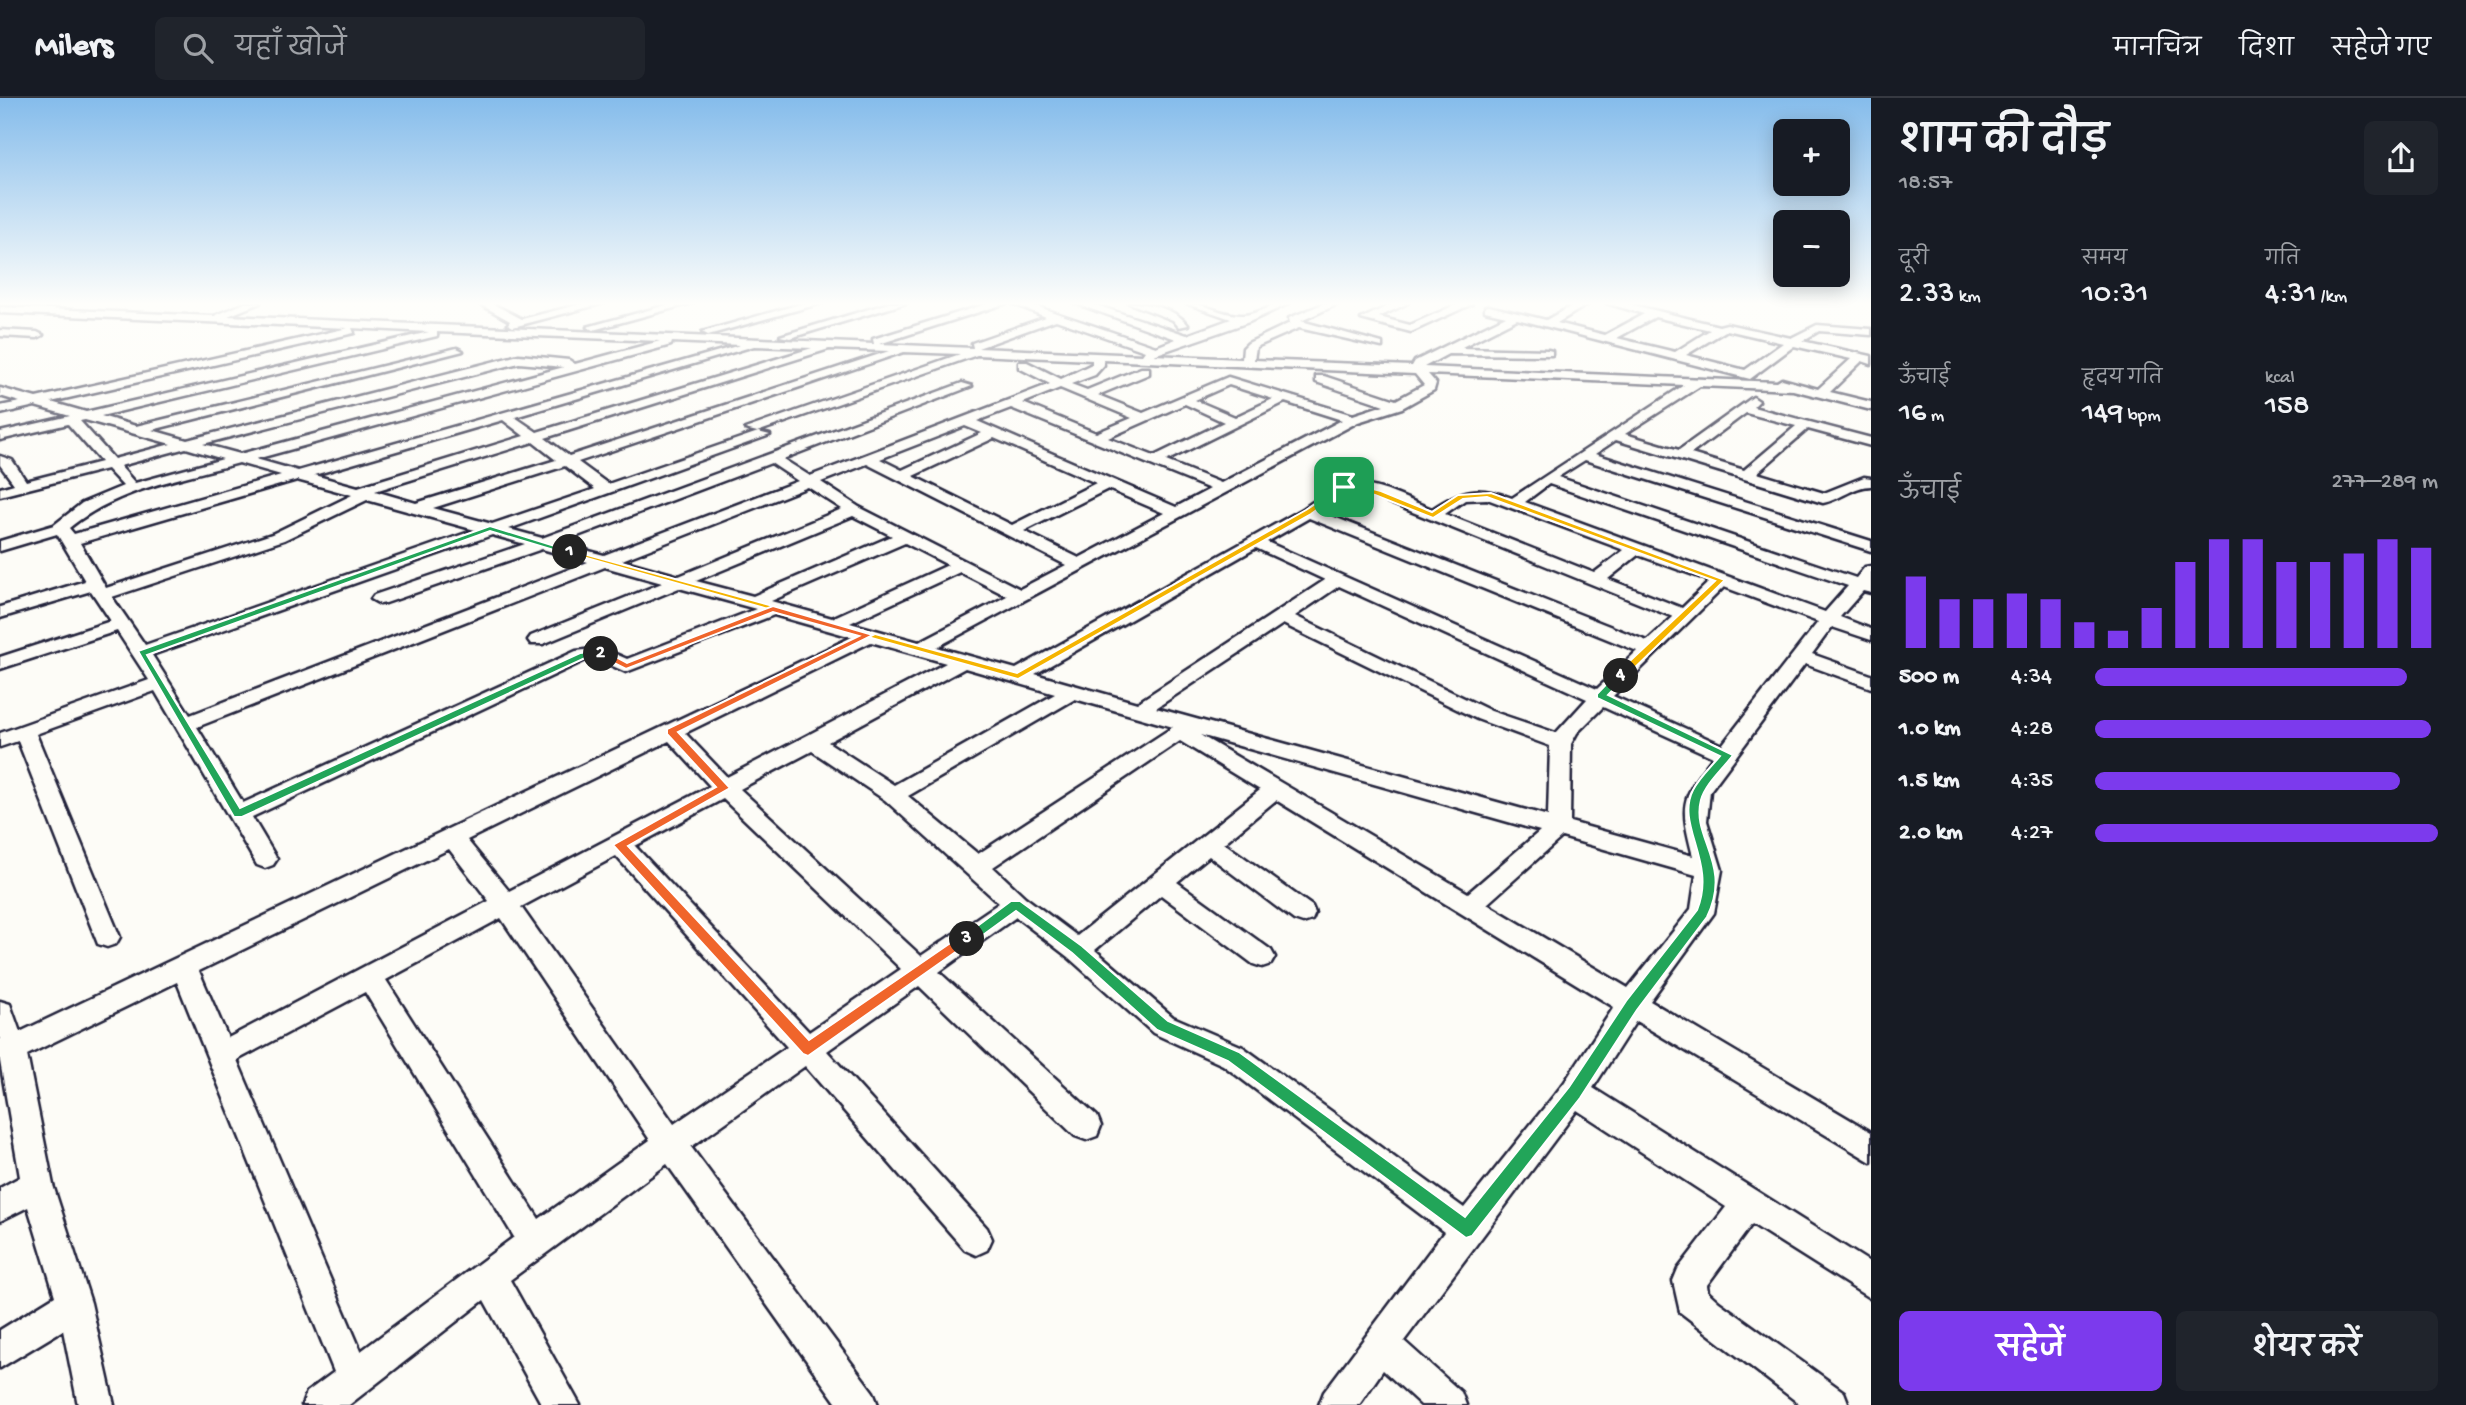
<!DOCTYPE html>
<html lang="hi">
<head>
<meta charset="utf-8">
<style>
	:root { --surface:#171b24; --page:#20242c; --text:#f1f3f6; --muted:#9ea1a6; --line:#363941; --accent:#7c3aed }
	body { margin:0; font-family:"Gochi Hand","Playpen Sans Deva",sans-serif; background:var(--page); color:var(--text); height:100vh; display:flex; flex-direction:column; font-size:26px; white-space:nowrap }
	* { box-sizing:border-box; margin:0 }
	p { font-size:23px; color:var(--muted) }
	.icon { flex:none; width:38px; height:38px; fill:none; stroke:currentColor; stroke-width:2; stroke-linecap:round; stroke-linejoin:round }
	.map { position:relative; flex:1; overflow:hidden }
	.drawer { display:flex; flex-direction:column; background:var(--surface); width:595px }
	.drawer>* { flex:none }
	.fabs { position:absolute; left:1773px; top:21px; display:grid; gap:14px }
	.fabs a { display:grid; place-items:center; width:77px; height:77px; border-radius:10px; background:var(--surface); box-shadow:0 4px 18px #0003; font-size:35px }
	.pin { position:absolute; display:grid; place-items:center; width:60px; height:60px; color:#fff; margin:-30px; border-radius:14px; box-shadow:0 4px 10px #0006 }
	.km { position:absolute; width:35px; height:35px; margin:-18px; border-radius:50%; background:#222; color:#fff; font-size:19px; line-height:35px; text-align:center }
	.round { display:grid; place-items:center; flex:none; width:74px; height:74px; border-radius:10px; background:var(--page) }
	.summary { display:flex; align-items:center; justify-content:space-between; height:119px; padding:0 28px }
	h1 { font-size:38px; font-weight:600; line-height:52px }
	.figures { display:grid; grid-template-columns:repeat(3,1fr); gap:10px; height:119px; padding:7px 28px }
	.figures div { display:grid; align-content:center }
	.figures b { font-size:30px; font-weight:600 }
	.figures small { font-size:19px; font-weight:400 }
	.figures p { font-size:19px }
	.chart { height:196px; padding:14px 28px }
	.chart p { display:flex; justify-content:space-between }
	.chart svg { width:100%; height:126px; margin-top:7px; stroke:var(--accent); stroke-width:6 }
	.cta { display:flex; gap:14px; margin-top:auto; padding:14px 28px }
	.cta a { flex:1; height:80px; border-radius:10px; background:var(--accent); color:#fff; font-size:28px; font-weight:600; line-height:80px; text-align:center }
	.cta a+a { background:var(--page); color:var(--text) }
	ul { padding:0 28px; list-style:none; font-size:23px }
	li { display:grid; grid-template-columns:112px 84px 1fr; align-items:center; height:52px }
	li i { height:18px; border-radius:9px; background:var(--accent) }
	header { display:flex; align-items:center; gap:42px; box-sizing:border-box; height:98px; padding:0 35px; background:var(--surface); border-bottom:2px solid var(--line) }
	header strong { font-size:33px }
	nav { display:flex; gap:38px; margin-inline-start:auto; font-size:24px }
	.search { width:490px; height:63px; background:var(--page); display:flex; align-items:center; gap:18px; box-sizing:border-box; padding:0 24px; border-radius:10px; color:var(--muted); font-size:26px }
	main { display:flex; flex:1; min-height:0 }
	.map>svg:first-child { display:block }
</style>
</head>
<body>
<header>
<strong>Milers</strong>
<div class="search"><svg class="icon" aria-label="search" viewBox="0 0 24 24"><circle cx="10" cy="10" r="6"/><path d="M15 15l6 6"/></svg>यहाँ खोजें</div>
<nav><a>मानचित्र</a><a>दिशा</a><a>सहेजे गए</a></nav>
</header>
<main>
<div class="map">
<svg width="1871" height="1307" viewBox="0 0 1871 1307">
	<rect width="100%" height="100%" fill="#fdfcf7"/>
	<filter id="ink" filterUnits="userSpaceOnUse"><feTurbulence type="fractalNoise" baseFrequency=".0143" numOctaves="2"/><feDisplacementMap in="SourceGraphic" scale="14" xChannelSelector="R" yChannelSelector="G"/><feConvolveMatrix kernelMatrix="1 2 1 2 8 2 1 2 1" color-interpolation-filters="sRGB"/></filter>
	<g filter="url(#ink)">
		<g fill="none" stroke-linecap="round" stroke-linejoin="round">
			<g stroke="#22223b" stroke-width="5">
				<path id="minor" d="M 245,205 L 260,205 L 228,218 L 874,246 L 873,241 L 990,205 L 1007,205 L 879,246 L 973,250 L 972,245 L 1046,219 L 1011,205 L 1027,205 L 1156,249 L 1176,241 L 1074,205 L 1090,205 L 1187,237 L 1231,221 L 1185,205 C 1205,205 1222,217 1241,217 C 1255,218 1272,205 1290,205 L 1249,224 L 1154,257 L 1242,261 L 1243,250 L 1248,245 L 1290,225 L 1289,220 L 1325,205 L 1340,205 L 1301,223 L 1382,245 L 1382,249 L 1299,230 L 1256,249 L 1254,262 L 1412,268 L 1415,263 L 1506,218 L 1485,213 L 1485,209 L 1489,208 L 1546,222 L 1577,205 L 1590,205 L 1557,225 L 1605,237 L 1644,216 L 1606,205 L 1625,205 L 1719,228 L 1727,226 L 1791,240 L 1817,227 L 1871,231 L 1871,237 L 1819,233 L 1802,243 L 1871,258 L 1871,266 L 1862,263 L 1830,294 L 1871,304 L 1871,312 L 1793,292 L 1700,288 L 1625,336 L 1679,352 L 1753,299 L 1759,303 L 1753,309 L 1871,340 L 1871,348 L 1808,331 L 1757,375 L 1824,395 L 1864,379 L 1871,380 L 1871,388 C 1854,388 1840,402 1823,405 L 1616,342 L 1595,356 L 1871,443 L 1871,453 L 1585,362 L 1558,379 L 1856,480 L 1865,469 L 1871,468 L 1871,495 L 1863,493 L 1840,519 L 1871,531 L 1871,542 L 1832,529 L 1812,556 L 1871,577 L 1871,590 L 1805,566 L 1710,693 L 1707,723 L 1722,772 L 1714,815 L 1650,903 L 1871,1034 L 1871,1064 L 1636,923 L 1593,990 L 1871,1165 L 1871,1201 L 1752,1126 L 1707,1187 L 1708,1194 L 1719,1204 L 1844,1294 L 1849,1307 L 1801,1307 L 1680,1214 L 1673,1183 L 1678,1171 L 1726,1109 L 1577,1012 L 1404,1243 L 1461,1294 L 1466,1307 L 1421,1307 L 1383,1272 L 1359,1307 L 1319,1307 L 1324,1294 L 1444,1134 L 1223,967 L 1153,935 L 1068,859 L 1016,819 L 939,874 L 1097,1018 L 1101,1028 L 1097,1038 L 1086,1042 L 1075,1038 L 919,888 L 827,953 L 987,1130 L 992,1141 L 987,1152 L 976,1157 L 965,1152 L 805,968 L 691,1049 L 873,1294 L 878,1307 L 838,1307 L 667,1066 L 510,1182 L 580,1307 L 542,1307 L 484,1202 L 349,1307 L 302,1307 L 307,1294 L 334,1274 L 177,884 L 27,957 L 53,1087 L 91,1205 L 114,1307 L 78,1307 L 63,1232 L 0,1270 L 0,1232 L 55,1198 L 28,1109 L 0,1123 L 0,1090 L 20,1079 L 0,963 L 0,903 L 10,906 L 20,934 L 852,539 L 774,517 L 626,574 L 599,562 L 586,562 L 252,719 L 277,761 L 273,767 L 265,770 L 257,767 L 155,593 L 36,636 L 120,839 L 116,846 L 107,849 L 98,846 L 18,643 L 0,649 L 0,635 L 149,582 L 117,533 L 0,571 L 0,559 L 111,523 L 91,493 L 0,520 L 0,509 L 85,483 L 57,436 L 0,453 L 0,443 L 54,427 L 82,405 L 123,388 L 107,371 L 0,398 L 0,390 L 14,386 L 0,367 L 0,358 L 12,362 L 26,383 L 101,364 L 68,326 L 0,342 L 0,334 L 70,318 L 35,308 L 0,316 L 0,308 L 20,304 L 0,298 L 0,290 L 36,300 L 348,230 L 0,215 L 0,209 L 214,218 ZM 1655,219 L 1710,232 L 1675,254 L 1617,240 ZM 1517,221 L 1750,281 L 1794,248 L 1851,261 L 1818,291 L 1782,281 L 1777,284 L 1424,269 L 1448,256 L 1552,257 L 1552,253 L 1548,252 L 1460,250 ZM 1056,222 L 1145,253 L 1142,257 L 978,250 ZM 352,230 L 429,234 L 86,314 L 51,304 L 354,235 ZM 1727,232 L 1783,245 L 1745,272 L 1686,257 ZM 437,234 L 660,243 L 575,266 L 569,262 L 519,257 L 187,342 L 152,332 L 463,253 L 457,250 L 136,328 L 101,318 L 437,238 ZM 672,244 L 740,247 L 298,373 L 256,361 L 671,247 ZM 754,248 L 812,250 L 537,334 L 515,319 ZM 829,251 L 889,253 L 569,358 L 545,340 ZM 904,254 L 960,256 L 745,331 L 757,334 L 977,257 L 1092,262 L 1092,266 L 1061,281 L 1027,264 L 1019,264 L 1019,270 L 1050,286 L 810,378 L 783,361 L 972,288 L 962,285 L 542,440 L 509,431 L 770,337 L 758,334 L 608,386 L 578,364 ZM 1103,262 L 1415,276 L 1424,287 L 1396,302 L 1324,278 L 1316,278 L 1316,284 L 1384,307 L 1353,317 L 1228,279 L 1143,315 L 1098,297 L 1149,276 L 1149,270 L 1141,270 L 1087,292 L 1071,286 L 1095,277 L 1104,267 ZM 519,265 L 564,269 L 240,356 L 203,346 ZM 1428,276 L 1684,287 L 1512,400 C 1477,387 1462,391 1432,411 C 1376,389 1356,371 1303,411 L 1016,571 L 937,549 L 1358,324 L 1402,310 L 1434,292 L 1436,285 ZM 1229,287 L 1273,301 L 1235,319 L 1195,302 ZM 1060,290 L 1132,320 L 1096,335 L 1023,305 ZM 1285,304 L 1342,322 L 1221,385 L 1166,363 ZM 1185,306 L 1224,324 L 1154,358 L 1108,340 ZM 1011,310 L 1210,391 L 1176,409 L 977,323 ZM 1746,315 L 1796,328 L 1744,372 L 1691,356 ZM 85,322 L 171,346 L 114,361 L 80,323 ZM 503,322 L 524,338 L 358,389 L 314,377 ZM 965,328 L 982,335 L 902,372 L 880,361 ZM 994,340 L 1096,385 L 1012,427 L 913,378 ZM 533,344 L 556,362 L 416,405 L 375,393 ZM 186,350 L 223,361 L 135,385 L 120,368 ZM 239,365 L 281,377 L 74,436 L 69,430 C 117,391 180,381 239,365 ZM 771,365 L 798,383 L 604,457 L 559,445 ZM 867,366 L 1066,467 L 1020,491 L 859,409 L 821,384 ZM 565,368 L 595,391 L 492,426 L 433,410 ZM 297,382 L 352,397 L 272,436 L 106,490 L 80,445 ZM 1549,386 L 1848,488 L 1825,514 L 1525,404 ZM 808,389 L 842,411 L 679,478 L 622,462 ZM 1108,391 L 1164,415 L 1079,460 L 1024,433 ZM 1348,395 L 1373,398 L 1673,519 L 1647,543 L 1319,413 ZM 1487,401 L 1624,452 L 1594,475 L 1445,416 L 1465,402 ZM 367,402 L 475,432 L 145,547 L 112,499 L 284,442 ZM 853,418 L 892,438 L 753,498 L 696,483 ZM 1309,420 L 1637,553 L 1597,591 L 1267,444 ZM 492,437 L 525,446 L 374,497 L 371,501 L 380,506 L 386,505 L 542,451 L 588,464 L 190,617 L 152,557 ZM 905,445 L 948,467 L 832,520 L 771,503 ZM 1256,450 L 1325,482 L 1137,605 L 1035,576 ZM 1638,457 L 1710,483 L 1682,510 L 1608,481 ZM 605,469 L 662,485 L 531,538 L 528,542 L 531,546 L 543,546 L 679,490 L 756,511 L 627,561 L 602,550 L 576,553 L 243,705 L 197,629 ZM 960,474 L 1007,498 L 919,544 L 850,525 ZM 1339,488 L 1587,601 L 1556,635 L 1491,613 L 1295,518 ZM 1724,489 L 1818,524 L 1722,647 L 1613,598 ZM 1283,526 L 1477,621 L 1550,648 L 1548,718 L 1156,610 ZM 871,544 L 946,565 L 727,679 L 685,635 ZM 965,570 L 1055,596 L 894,687 L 828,644 ZM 1075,601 L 1173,629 L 978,756 L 908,698 ZM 1603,609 L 1713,659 C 1680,701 1680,707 1693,758 L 1570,724 L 1571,646 L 1577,635 ZM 1200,637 L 1540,733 L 1468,795 ZM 669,643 L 710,688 L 509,793 L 467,742 ZM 1180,643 L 1260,692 L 1077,838 L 1025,799 L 993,769 ZM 812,653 L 885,702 L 999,805 L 921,858 L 740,691 ZM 723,701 L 901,871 L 809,934 L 635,748 ZM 1276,702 L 1614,909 L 1564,985 L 1464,1110 L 1243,949 L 1173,919 L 1095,852 L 1161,797 L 1253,866 L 1262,869 L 1271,866 L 1275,859 L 1271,852 L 1177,784 L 1209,758 L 1294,822 L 1303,825 L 1312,822 L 1315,815 L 1312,808 L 1224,745 ZM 1562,739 L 1696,777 L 1691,811 L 1628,890 L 1487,806 ZM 449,751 L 489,803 L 228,940 L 199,873 ZM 616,758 L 787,949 L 674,1026 L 521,809 ZM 501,820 L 650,1042 L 539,1121 L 386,882 ZM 365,894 L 514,1139 L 361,1253 L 237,962 Z
					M 478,205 L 491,205 L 522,221 L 585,205 L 604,205 L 513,229 L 508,226 L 510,223 Z
					M 674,205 L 692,205 L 593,232 L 587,229 Z
					M 804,205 L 822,205 L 708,237 L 702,234 Z
					M 889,205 L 906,205 L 790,240 L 780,238 Z
					M 1129,205 C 1149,205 1176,211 1188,227 L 1179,229 L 1173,222 Z
					M 1394,205 L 1408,205 L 1379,219 L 1410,227 L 1460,205 L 1472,206 L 1411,234 L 1361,221 Z
					M 0,232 L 37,234 L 43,237 L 37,240 L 0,238 Z"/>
			</g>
			<use href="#minor" fill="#fdfcf7" fill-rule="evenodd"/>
		</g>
	</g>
	<linearGradient id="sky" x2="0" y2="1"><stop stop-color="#85bceb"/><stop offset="0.53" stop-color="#fefefb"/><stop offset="1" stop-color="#fefefb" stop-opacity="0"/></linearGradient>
	<rect width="1871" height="388" fill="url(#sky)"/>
	<path fill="#f5b400" stroke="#fff" stroke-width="2" d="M 1344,387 L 1346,391 L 1311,416 L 1018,581 L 565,454 L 573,453 L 1017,575 L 1306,412 Z"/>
	<path fill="#22a559" stroke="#fff" stroke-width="2" d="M 490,428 L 574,454 L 567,456 L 490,433 L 147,557 L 240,710 L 580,555 L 601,553 L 606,556 L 585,560 L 242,719 L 234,719 L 138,553 Z"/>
	<path fill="#f0652b" stroke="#fff" stroke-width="2" d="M 773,508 L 873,537 L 678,634 L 730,690 L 628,748 L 809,942 L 962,837 L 967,835 L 974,841 L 808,958 L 803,956 L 613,747 L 716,689 L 667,636 L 667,631 L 859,538 L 773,514 L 626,571 L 596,556 L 605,553 L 627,565 Z"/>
	<path fill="#22a559" stroke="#fff" stroke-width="2" d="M 1617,575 L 1626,578 L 1608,597 L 1733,657 C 1723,671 1706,685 1701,702 C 1691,740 1733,766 1707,819 L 1637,912 L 1580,1000 L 1472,1138 L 1466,1140 L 1228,963 L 1157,932 L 1072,855 L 1016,813 L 972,845 L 967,846 L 960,841 L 1011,803 L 1020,803 L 1082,848 L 1168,923 L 1239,954 L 1465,1119 L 1569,989 L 1626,903 L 1697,812 C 1717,764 1675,727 1693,692 C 1699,680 1711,669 1720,658 L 1597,600 L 1597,596 Z"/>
	<path fill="#f5b400" stroke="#fff" stroke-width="2" d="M 1353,386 L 1381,393 L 1432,414 L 1458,397 L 1491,395 L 1725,482 L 1624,580 L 1617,580 L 1617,575 L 1715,483 L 1487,399 L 1463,401 L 1433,420 L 1375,397 L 1340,389 Z"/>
</svg>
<div class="fabs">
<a>+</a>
<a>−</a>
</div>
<div class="pin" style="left:1344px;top:389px;background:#1e9e55"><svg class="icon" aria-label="arrive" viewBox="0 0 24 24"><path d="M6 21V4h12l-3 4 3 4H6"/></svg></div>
<b class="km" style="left:570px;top:454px">1</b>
<b class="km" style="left:601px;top:556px">2</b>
<b class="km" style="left:967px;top:841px">3</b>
<b class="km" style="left:1621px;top:578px">4</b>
</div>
<section class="drawer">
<div class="summary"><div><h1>शाम की दौड़</h1><p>18:57</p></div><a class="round"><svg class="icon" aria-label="share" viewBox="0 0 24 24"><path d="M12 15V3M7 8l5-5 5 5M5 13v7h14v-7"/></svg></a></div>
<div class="figures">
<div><p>दूरी</p><b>2.33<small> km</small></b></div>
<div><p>समय</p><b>10:31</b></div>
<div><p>गति</p><b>4:31<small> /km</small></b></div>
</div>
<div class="figures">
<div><p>ऊँचाई</p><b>16<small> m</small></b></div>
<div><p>हृदय गति</p><b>149<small> bpm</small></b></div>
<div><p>kcal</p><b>158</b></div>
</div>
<div class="chart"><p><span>ऊँचाई</span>277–289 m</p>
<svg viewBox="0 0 160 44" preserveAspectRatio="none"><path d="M5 44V19M15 44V27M25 44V27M35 44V25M45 44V27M55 44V35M65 44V38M75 44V30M85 44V14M95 44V6M105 44V6M115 44V14M125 44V14M135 44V11M145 44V6M155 44V9"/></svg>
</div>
<ul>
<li><b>500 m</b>4:34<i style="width:91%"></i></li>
<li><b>1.0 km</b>4:28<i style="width:98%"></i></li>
<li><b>1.5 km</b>4:35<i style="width:89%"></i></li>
<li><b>2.0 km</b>4:27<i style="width:100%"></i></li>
</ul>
<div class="cta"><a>सहेजें</a><a>शेयर करें</a></div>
</section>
</main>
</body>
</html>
